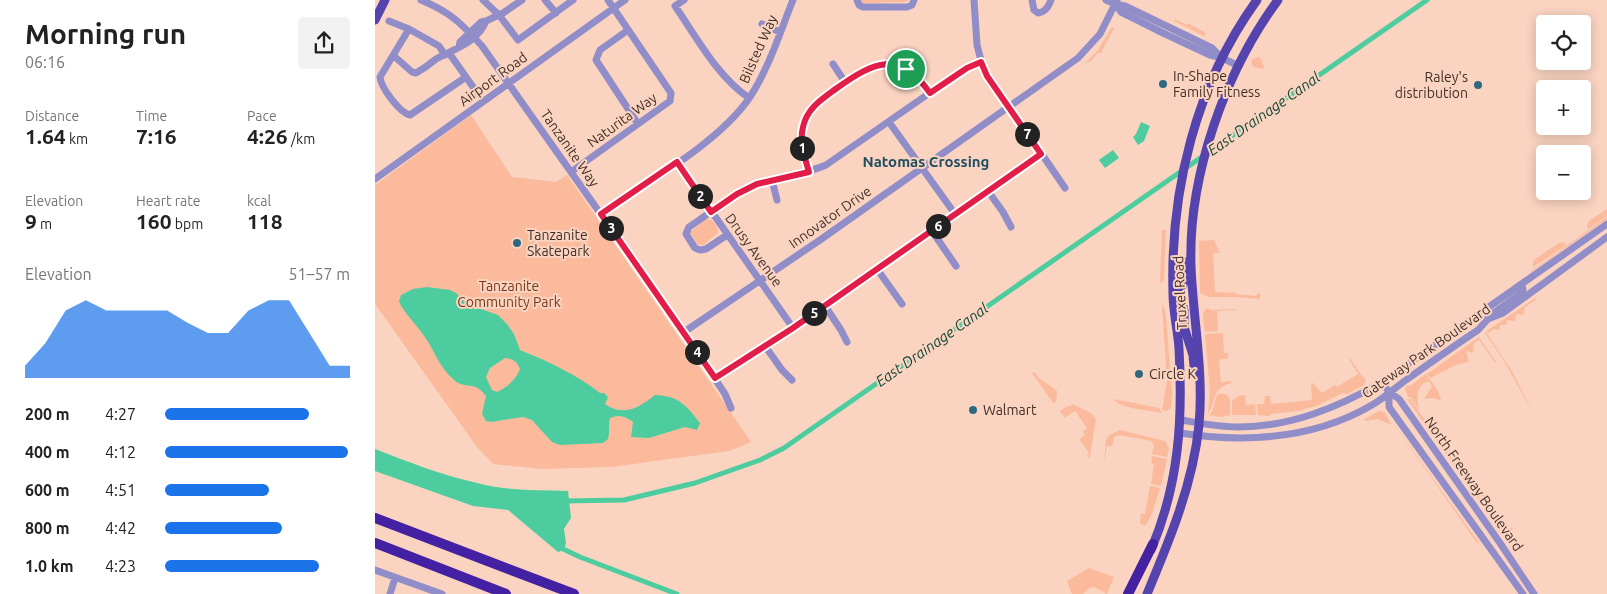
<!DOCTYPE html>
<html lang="en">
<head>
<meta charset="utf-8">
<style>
	:root { --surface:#fff; --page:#f2f2f2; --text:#222; --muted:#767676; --accent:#1a73e8 }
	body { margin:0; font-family:Ubuntu,sans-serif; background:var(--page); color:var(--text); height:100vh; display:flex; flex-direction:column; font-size:19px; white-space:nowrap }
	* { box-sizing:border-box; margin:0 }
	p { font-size:16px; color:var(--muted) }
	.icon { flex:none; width:28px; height:28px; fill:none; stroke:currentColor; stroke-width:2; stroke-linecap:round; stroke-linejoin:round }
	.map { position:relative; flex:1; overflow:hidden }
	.side { display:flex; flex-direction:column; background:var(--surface); width:375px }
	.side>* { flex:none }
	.tools { position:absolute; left:1161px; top:15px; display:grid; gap:10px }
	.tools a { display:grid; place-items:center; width:55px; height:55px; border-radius:5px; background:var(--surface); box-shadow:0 2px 12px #0003; font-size:25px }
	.pin { position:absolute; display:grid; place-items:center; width:42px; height:42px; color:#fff; margin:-21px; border:2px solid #fff; border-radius:50%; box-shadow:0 1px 5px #0007 }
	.km { position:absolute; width:25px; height:25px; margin:-12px; border-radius:50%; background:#222; color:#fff; font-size:14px; line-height:25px; text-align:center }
	.round { display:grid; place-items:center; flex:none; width:52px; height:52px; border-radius:5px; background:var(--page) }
	.summary { display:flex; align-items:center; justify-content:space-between; height:85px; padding:0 25px }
	h1 { font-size:28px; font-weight:700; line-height:38px }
	.figures { display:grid; grid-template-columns:repeat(3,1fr); gap:8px; height:85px; padding:5px 25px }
	.figures div { display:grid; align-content:center }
	.figures b { font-size:21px; font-weight:700 }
	.figures small { font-size:14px; font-weight:400 }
	.figures p { font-size:14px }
	.chart { height:140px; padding:10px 25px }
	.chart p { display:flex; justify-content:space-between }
	.chart svg { width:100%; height:90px; margin-top:5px; fill:var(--accent); opacity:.7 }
	ul { padding:0 25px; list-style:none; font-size:16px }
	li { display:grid; grid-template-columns:80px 60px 1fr; align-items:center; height:38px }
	li i { height:12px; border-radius:6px; background:var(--accent) }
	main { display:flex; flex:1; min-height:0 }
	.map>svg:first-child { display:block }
</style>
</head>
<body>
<main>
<section class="side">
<div class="summary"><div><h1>Morning run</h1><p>06:16</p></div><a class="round"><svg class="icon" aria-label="share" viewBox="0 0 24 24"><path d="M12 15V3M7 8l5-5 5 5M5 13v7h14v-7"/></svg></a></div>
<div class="figures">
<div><p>Distance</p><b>1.64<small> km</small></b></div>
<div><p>Time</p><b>7:16</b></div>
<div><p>Pace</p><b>4:26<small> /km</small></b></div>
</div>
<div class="figures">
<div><p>Elevation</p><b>9<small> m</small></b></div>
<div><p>Heart rate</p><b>160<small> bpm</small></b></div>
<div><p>kcal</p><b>118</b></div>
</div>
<div class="chart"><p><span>Elevation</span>51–57 m</p>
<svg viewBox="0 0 160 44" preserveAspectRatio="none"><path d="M0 44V38L10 27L20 11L30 6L40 11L50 11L60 11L70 11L80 17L90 22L100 22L110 11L120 6L130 6L140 22L150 38L160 38V44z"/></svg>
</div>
<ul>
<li><b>200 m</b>4:27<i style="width:78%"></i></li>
<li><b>400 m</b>4:12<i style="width:99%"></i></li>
<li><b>600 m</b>4:51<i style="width:56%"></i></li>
<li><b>800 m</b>4:42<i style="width:63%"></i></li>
<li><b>1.0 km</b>4:23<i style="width:83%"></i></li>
</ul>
</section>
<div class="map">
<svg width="1232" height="594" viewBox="0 0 1232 594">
	<rect width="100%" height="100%" fill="#fad3c1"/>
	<path fill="#fbba9c" d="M 485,0 L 534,0 L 530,2 L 492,3 L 488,3 Z
		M 800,19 L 812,25 L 813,23 L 831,33 L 829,36 L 799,21 Z
		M 737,27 L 739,28 L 726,53 L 723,53 L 715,62 L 710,63 L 723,50 Z
		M 882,57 L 885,58 L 890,69 L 878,67 L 876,60 Z
		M 96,115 L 137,177 L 181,182 L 192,175 L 376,442 L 354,451 L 236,467 L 165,469 L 118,464 L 102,447 L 0,304 L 0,185 Z
		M 1232,209 L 1232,216 L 1213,229 L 1212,226 L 1214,221 Z
		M 1232,217 L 1232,219 L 1156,272 L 1156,271 Z
		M 331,219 C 338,219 344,226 343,233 L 328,245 L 323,245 L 315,232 Z
		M 787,230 L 791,230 L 789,280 L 786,284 L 785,280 Z
		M 839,240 L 845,253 L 838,253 L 840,292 L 857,293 L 860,291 L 860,294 L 881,296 L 883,293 L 886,295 L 884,299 L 860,297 L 833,297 L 825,293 L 824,241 Z
		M 1189,242 L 1191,245 L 1158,267 L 1158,262 L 1159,260 L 1184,243 Z
		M 1160,298 L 1161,300 L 1150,307 L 1148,315 L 1141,314 L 1140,321 L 1132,320 L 1131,325 L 1125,325 L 1124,330 L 1119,329 L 1113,333 L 1112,331 Z
		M 787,305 L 789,307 L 791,316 L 797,395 L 796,408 L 791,411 L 787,410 L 792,381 Z
		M 831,308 L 837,310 L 861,309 L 862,310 L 842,311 L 843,331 L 830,332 L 828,315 Z
		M 1111,332 L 1138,373 L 1157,411 L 1129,361 L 1110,333 Z
		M 848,333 L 849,353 L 853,353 L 853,358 L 844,360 L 846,382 L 856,381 L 856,383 C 834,389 842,404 833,413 L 835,392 L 830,334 Z
		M 1104,337 L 1121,362 L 1118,363 L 1119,361 L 1104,340 L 1099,343 L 1098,353 L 1091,351 L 1094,362 L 1083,364 L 1055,378 L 1052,374 Z
		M 975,358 L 987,376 L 991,379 L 989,385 L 972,394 L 968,393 L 941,406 L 923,411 L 897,414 L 894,416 L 883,415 L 882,404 L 889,404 L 890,396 L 895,396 L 896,404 L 937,400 L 936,384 L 938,383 L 947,393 L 960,385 L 962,387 L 983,374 L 974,359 Z
		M 659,372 L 664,378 L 682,391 L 681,402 L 678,403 L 657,373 Z
		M 1051,374 L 1062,389 L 1066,399 L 1064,400 L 1058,398 L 1049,399 L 1057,386 L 1054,381 C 1040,385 1042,398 1044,410 L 1035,397 L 1033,397 L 1030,389 L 1032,385 L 1035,386 Z
		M 843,394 L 851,394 L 855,399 L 855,415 L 846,417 L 834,415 C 840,410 838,401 843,394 Z
		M 870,395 L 871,405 L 880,404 L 881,415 L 857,415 L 857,400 L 860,399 L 863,396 Z
		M 738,399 L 784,408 L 787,413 C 774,410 746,409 738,399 Z
		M 1032,399 L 1035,399 L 1126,528 L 1125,529 Z
		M 697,404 L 716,413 L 721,419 L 715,456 L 713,458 L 712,456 L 714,453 L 704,439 L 710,435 L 708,431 L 712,428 L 700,411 L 689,418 L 687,413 L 684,412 L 692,406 L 696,406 Z
		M 1004,411 L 1009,412 L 1017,425 L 1002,419 L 991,421 L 988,420 Z
		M 1012,414 L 1104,543 L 1102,543 Z
		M 745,430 L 790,441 L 794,448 L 792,457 L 777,454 L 779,445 L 776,441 L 744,435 L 739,437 L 737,446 L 732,446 L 729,462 L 731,440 L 734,435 Z
		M 1069,442 L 1090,472 L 1091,470 L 1111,499 L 1109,499 L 1091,473 L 1090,474 L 1068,443 Z
		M 777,456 L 792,459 L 786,486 L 776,484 L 779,464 L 776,463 Z
		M 775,486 L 785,488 L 777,514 L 770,526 L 765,523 L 766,514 L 770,514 Z
		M 1117,506 L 1132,530 L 1137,527 L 1138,529 L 1132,532 L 1128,531 L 1127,527 L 1114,508 Z
		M 714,568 L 739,577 L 732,594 L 719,587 L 714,588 L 708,594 L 697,594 L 692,581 Z"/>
	<path fill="#4dcd9f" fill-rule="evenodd" d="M 766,122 L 775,126 L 769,141 L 763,145 L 758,137 L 761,134 Z
		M 738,150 L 744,158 L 730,168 L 724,160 Z
		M 52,287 L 75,290 L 81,293 L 92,304 L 123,315 L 132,324 L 139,334 L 145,350 C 174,362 201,374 225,393 L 229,393 L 233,397 L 230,404 C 248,417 264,408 280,395 C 304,396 311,405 325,423 L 322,430 L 310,427 L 274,438 L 256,437 L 258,422 C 250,416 244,414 235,418 C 233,425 235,431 233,439 L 228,443 L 185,445 L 177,442 L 157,420 L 148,417 L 116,422 L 111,421 L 107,414 L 111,396 C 99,379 90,391 78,379 C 66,369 60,353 52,340 C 44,328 34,318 26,306 L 24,301 L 26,295 L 38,289 ZM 130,358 C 138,359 142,361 145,369 C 141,380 132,387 122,392 L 117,390 L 111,377 L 115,368 Z
		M 0,449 C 33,462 67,475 102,483 C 131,491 163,490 193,491 L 196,518 L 189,529 L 191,543 L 189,550 L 183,552 L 133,510 L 98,506 L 0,471 Z"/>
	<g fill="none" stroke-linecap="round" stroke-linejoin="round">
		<path stroke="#4dcd9f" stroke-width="5" d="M 187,501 L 249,500 L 320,483 L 385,460 L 409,448 L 1052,0
			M 184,547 L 205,557 L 302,594"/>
		<path stroke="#908dc8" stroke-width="7" d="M 46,0 C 75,12 86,23 107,46 L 309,332 L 350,394 L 356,408
			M 108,0 L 124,15 L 143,40 L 198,0
			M 170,0 L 181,13
			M 309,0 L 300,6 C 322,38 342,76 374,98
			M 482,0 L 484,5 L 488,7 L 532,7 L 537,5 L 539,0
			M 599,0 L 602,45 L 608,68 L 690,188
			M 657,0 L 659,10 L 663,13 C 671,12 674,6 676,0
			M 731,0 L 740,4 L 750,6 L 837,48 L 847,58
			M 740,4 L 746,12 L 788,33 L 835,55 L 847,58 L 864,66
			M 14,21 L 34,29 L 5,77 C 6,88 25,113 35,115 L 91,77 L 103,94
			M 387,24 L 405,32
			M 34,29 L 64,46 L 70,55
			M 253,30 L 225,50 L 221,60 L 263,124
			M 84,47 L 85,42 L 106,22 L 111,21 L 128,13 L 147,0
			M 74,53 L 91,77
			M 19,56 L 37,72 L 41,73 C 48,69 55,64 61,59 C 79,49 103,42 111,21
			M 458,64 L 470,82
			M 514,122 L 580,214
			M 302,162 L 418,328
			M 196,172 L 295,101 L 296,93 L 233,0
			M 434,172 C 430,158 424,142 428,127 C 432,108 447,99 462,88 C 499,62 524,49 555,93
			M 0,179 L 250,0
			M 397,180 L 402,200
			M 613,191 L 628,212 L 636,227
			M 226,214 C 271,183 344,143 375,97 C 394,68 405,32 418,0
			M 557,231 L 581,266
			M 352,235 L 331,249 L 325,250 L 320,248 L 311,234 L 314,227 C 336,213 358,192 383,184 C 405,176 429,175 451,165 L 592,67 L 606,62
			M 502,269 L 527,304
			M 450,306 L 466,330 L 472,342
			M 1113,317 L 1146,293 L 1148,290 L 1147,284
			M 309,332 L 445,240 L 703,58 L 725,34 L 742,0
			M 390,346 L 407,370 L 417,380
			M 339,378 L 418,328 L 666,154
			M 1007,382 L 1014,392 L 1024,399 L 1125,543 L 1159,594
			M 1014,392 L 1014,407 L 1148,594
			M 806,420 C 824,423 844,427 863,427 C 915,427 962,408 1007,382 L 1232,224
			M 805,433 C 870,443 939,439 997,405 C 1009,398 1020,388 1031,380 C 1055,363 1079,346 1103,330 L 1113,319 L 1128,313 L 1232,237
			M 0,570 L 67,594
			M 15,594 L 20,578"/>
		<path stroke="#5644ae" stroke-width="9" d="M 0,20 L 10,0
			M 798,294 L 807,303 L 809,310 L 809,327 L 818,355 L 819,366
			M 798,294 L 808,285 L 811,262
			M 776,550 C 804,484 808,420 804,349 C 803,331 798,312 798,293 C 795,190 821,84 882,0
			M 772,594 C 795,539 818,484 824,425 C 829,372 818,319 816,266 C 813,176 850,72 903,0"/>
		<path stroke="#4420a3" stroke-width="10" d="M 0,518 L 199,594
			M 0,543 L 131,594
			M 753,594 L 778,544"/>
	</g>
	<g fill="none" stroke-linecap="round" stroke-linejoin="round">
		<g stroke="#fff" stroke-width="10">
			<path id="route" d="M 606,62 L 612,76 L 666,154 L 418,328 L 340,378 L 226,214 L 302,162 L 336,212 L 362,194 L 382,184 L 434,172 C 430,158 424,142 428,127 C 432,108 447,99 462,88 C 499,62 524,49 555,93 L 592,68 Z"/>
		</g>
		<use href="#route" stroke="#e11d48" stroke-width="6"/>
	</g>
	<g fill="#2c6980" stroke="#fad3c1" stroke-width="2">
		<circle cx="788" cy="84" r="5"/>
		<circle cx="1103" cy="85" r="5"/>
		<circle cx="142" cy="243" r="5"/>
		<circle cx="764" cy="374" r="5"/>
		<circle cx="598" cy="410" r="5"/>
	</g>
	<g text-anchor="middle" stroke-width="4" stroke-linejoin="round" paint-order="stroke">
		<g font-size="14" fill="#412f26" stroke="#fad3c1">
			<text transform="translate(383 49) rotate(-66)" y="5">Bilsted Way</text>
			<text transform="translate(118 79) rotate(-36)" y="5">Airport Road</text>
			<text transform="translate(247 120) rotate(-36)" y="5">Naturita Way</text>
			<text transform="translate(195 148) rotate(55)" y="5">Tanzanite Way</text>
			<text transform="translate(455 217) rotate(-35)" y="5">Innovator Drive</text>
			<text transform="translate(379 250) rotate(54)" y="5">Drusy Avenue</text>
			<text transform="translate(805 293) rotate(-93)" y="5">Truxel Road</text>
			<text transform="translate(1051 351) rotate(-35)" y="5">Gateway Park Boulevard</text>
			<text transform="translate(1099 484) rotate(55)" y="5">North Freeway Boulevard</text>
		</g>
		<g font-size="14" fill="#412f26" stroke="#fad3c1" text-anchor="start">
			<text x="798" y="81">In-Shape<tspan x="798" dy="16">Family Fitness</tspan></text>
			<text x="1093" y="82" text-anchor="end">Raley's<tspan x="1093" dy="16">distribution</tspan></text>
			<text x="152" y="240">Tanzanite<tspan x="152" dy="16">Skatepark</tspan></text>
			<text x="774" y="379">Circle K</text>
			<text x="608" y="415">Walmart</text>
		</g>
		<g font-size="14" fill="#773a19" stroke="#fad3c1">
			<text x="134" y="291">Tanzanite<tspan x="134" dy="16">Community Park</tspan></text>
		</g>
		<g font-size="15" font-style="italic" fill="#114735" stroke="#fad3c1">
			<text transform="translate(889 114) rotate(-35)" y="5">East Drainage Canal</text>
			<text transform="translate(557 345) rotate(-35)" y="5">East Drainage Canal</text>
		</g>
		<g font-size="15" font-weight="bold" fill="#1e4e61" stroke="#fad3c1">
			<text x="551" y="167">Natomas Crossing</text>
		</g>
	</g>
</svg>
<div class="tools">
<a><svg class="icon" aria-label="locate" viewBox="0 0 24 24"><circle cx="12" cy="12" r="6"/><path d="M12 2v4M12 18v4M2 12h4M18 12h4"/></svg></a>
<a>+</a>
<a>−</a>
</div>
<div class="pin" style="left:531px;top:69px;background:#1e9e55"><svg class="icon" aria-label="arrive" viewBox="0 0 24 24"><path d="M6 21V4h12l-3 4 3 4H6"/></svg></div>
<b class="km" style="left:427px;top:148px">1</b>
<b class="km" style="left:325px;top:196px">2</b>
<b class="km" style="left:236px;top:228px">3</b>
<b class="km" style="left:322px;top:352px">4</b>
<b class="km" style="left:439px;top:313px">5</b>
<b class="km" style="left:563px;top:226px">6</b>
<b class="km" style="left:652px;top:134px">7</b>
</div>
</main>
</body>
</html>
